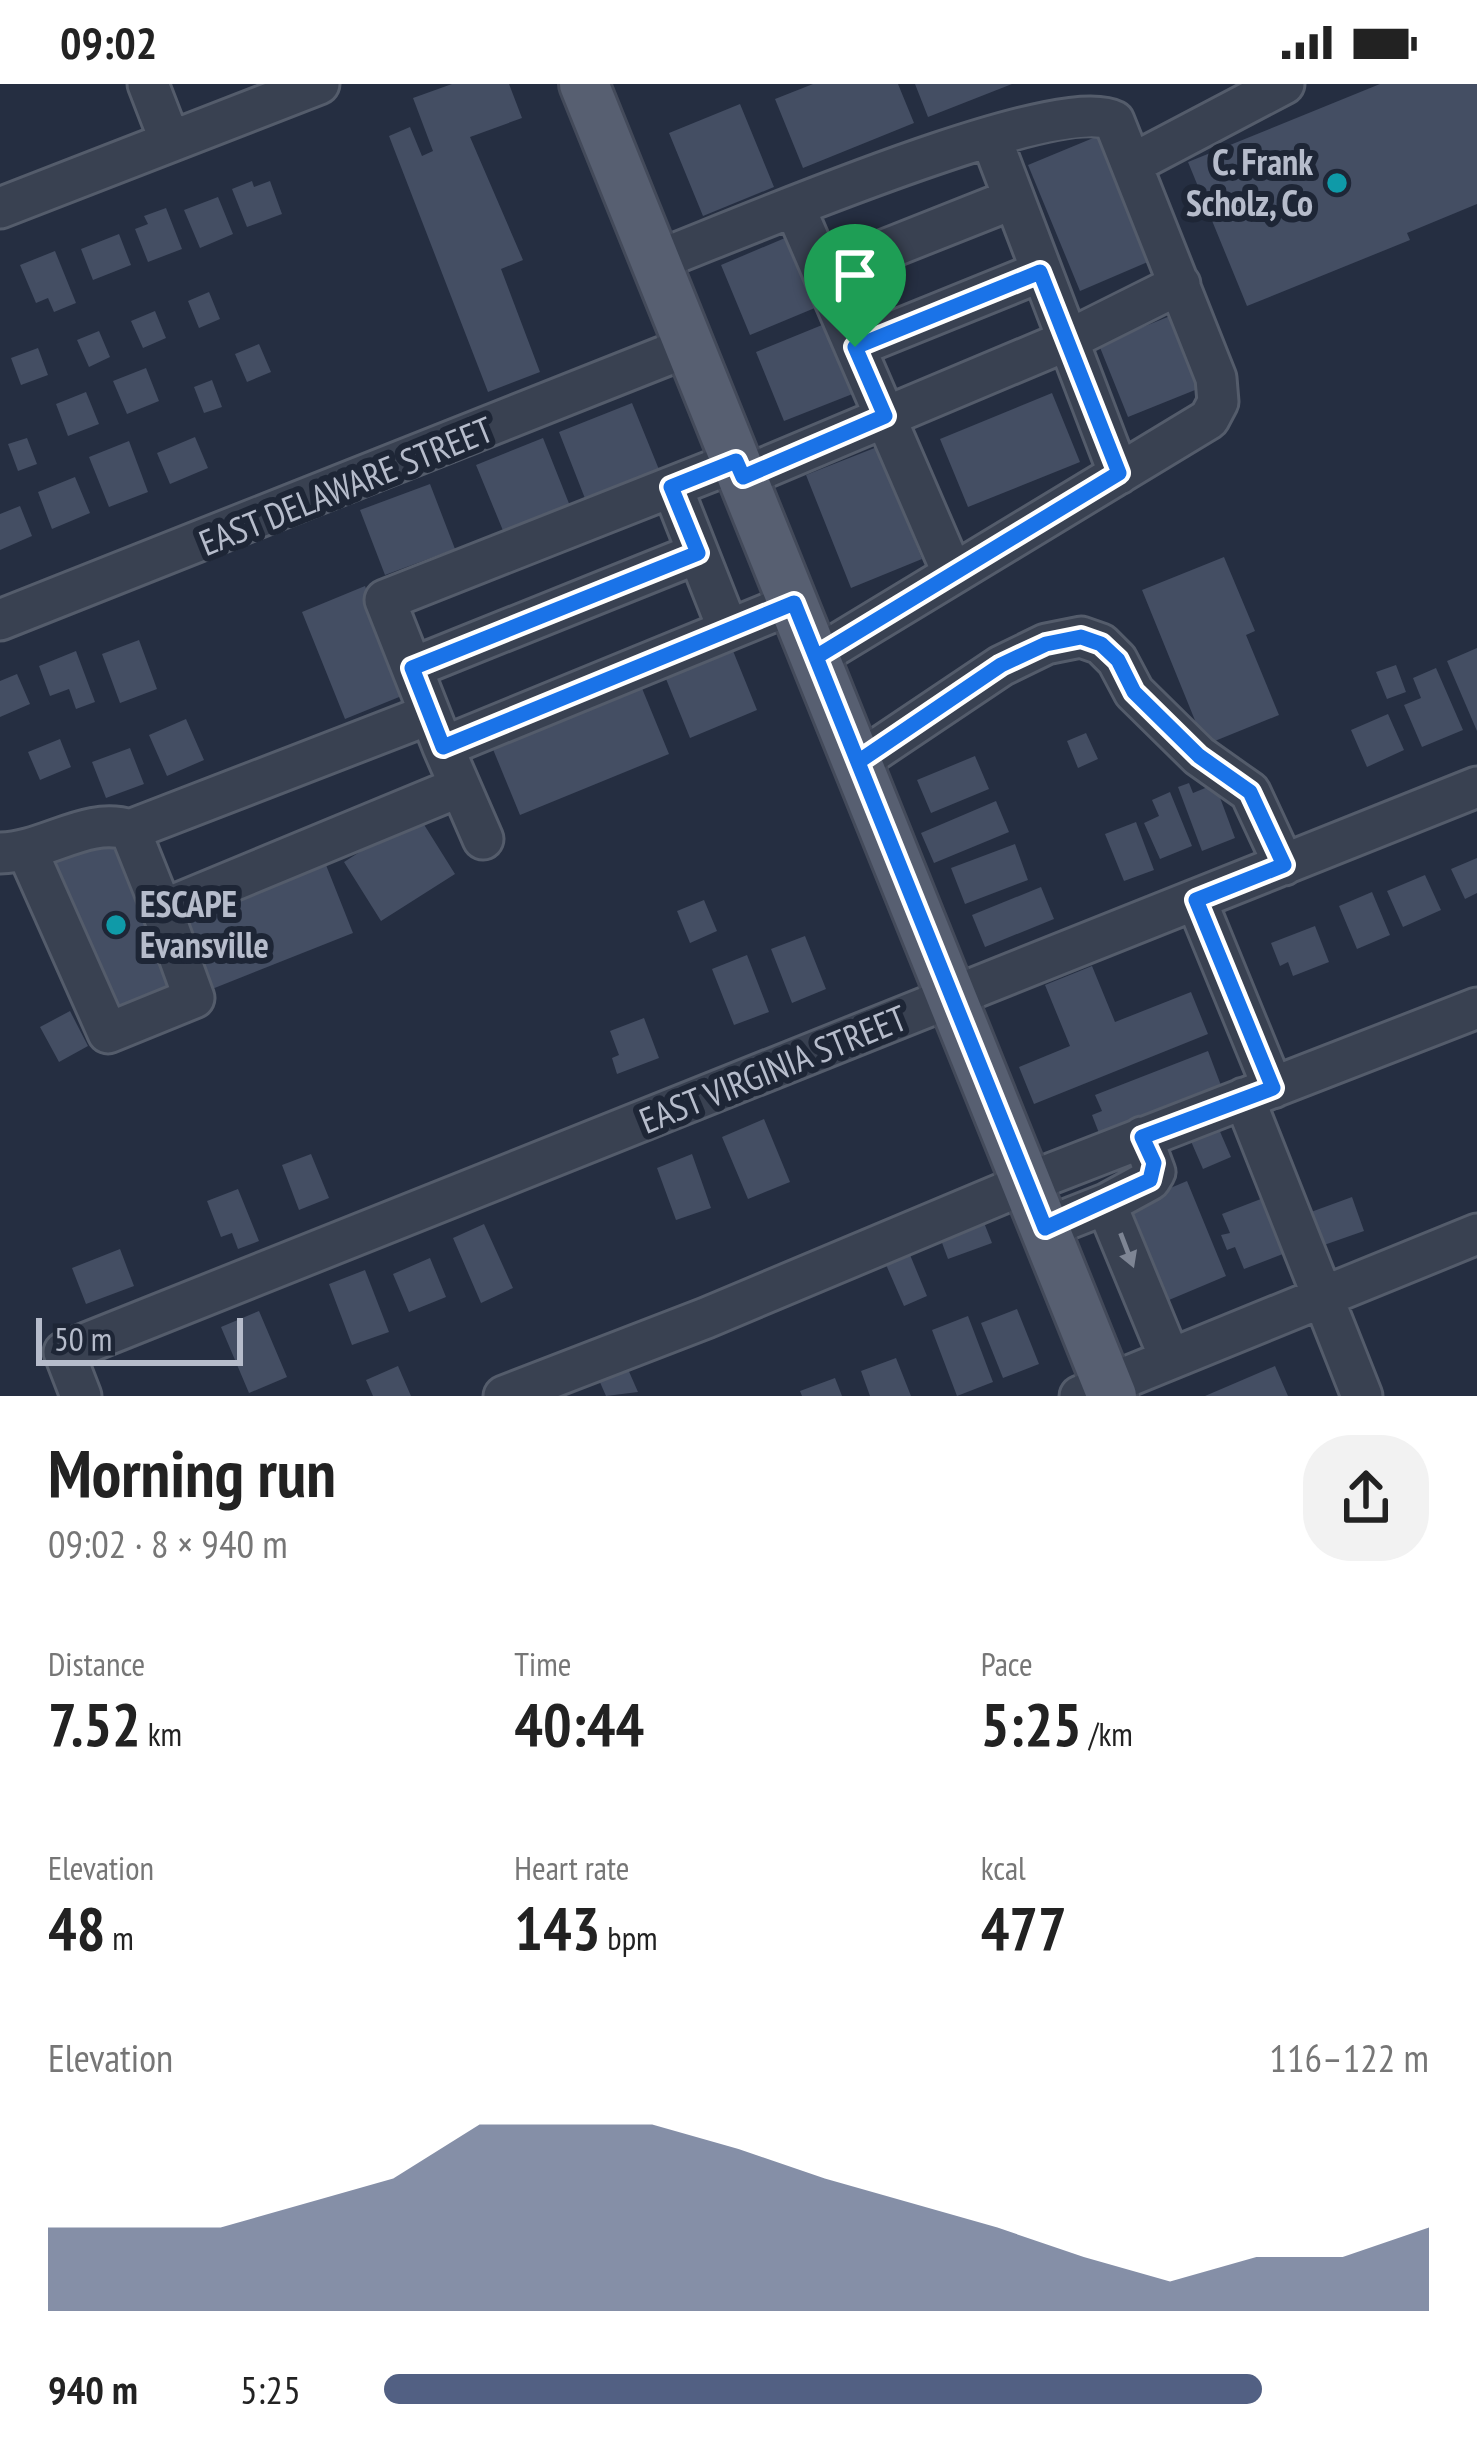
<!DOCTYPE html>
<html lang="en">
<head>
<meta charset="utf-8">
<style>
	:root { --surface:#fff; --page:#f2f2f2; --text:#222; --muted:#767676; --accent:#526083 }
	body { margin:0; font-family:"PT Sans Narrow",sans-serif; background:var(--page); color:var(--text); height:100vh; display:flex; flex-direction:column; font-size:45px; white-space:nowrap }
	* { box-sizing:border-box; margin:0 }
	p { font-size:39px; color:var(--muted) }
	.icon { flex:none; width:66px; height:66px; fill:none; stroke:currentColor; stroke-width:2; stroke-linecap:round; stroke-linejoin:round }
	.map { position:relative; height:1312px; overflow:hidden }
	.sheet { display:flex; flex-direction:column; background:var(--surface); flex:1 }
	.sheet>* { flex:none }
	.scale { position:absolute; left:36px; bottom:30px; width:207px; box-sizing:border-box; padding-left:12px; border:6px solid #b6bccb; border-top:0; font-size:33px; line-height:42px; white-space:nowrap; color:#b6bccb; -webkit-text-stroke:9px #1e2636; paint-order:stroke }
	.pin { position:absolute; display:grid; place-items:center; width:102px; height:102px; color:#fff; margin:-123px -51px; border-radius:50% 50% 50% 0; rotate:-45deg; box-shadow:0 0 12px #0007 }
	.pin .icon { rotate:45deg }
	.round { display:grid; place-items:center; flex:none; width:126px; height:126px; border-radius:48px; background:var(--page) }
	.head { display:flex; align-items:center; justify-content:space-between; height:204px; padding:0 48px }
	h1 { font-size:66px; font-weight:700; line-height:90px }
	.stats { display:grid; grid-template-columns:repeat(3,1fr); gap:18px; height:204px; padding:12px 48px }
	.stats div { display:grid; align-content:center }
	.stats b { font-size:60px; font-weight:700 }
	.stats small { font-size:33px; font-weight:400 }
	.stats p { font-size:33px }
	.chart { height:336px; padding:24px 48px }
	.chart p { display:flex; justify-content:space-between }
	.chart svg { width:100%; height:216px; margin-top:12px; fill:var(--accent); opacity:.7 }
	ul { padding:0 48px; list-style:none; font-size:39px }
	li { display:grid; grid-template-columns:192px 144px 1fr; align-items:center; height:90px }
	li i { height:30px; border-radius:15px; background:var(--accent) }
	.status { display:flex; justify-content:space-between; align-items:center; height:84px; padding:0 60px; background:var(--surface); direction:ltr }
	.status svg { height:33px; fill:currentColor }
	.map>svg:first-child { display:block }
</style>
</head>
<body>
<div class="status"><b>09:02</b><svg viewBox="0 0 49 12"><path d="M0 12V9h3v3zM5 12V6h3v6zM10 12V3h3v9zM15 12V0h3v12zM26 1h20v11H26zM47 4h2v5h-2z"/></svg></div>
<div class="map">
<svg width="1477" height="1312" viewBox="0 0 1477 1312">
	<rect width="100%" height="100%" fill="#252e41"/>
	<path fill="#444e63" d="M 452,0 L 509,0 L 522,34 L 470,53 L 523,176 L 501,185 L 540,288 L 488,308 L 389,52 L 410,43 L 422,72 L 433,67 L 413,14 Z
		M 813,0 L 898,0 L 914,39 L 803,84 L 775,15 Z
		M 915,0 L 1012,0 L 928,33 Z
		M 1380,0 L 1477,0 L 1477,120 L 1407,149 L 1410,156 L 1247,222 L 1188,78 Z
		M 740,20 L 774,103 L 703,132 L 669,49 Z
		M 1098,52 L 1150,177 L 1080,207 L 1028,81 Z
		M 252,97 L 254,103 L 270,97 L 282,130 L 247,143 L 232,105 Z
		M 218,113 L 233,150 L 200,164 L 184,126 Z
		M 166,124 L 182,165 L 148,178 L 135,145 L 148,140 L 144,132 Z
		M 119,150 L 131,181 L 93,196 L 81,165 Z
		M 792,151 L 822,221 L 750,251 L 721,181 Z
		M 55,167 L 76,219 L 54,228 L 48,214 L 36,219 L 20,181 Z
		M 209,208 L 220,235 L 199,244 L 188,217 Z
		M 155,227 L 166,254 L 143,264 L 131,237 Z
		M 1170,232 L 1200,304 L 1128,333 L 1099,261 Z
		M 827,239 L 855,309 L 784,337 L 756,268 Z
		M 99,247 L 110,273 L 89,283 L 77,256 Z
		M 259,260 L 271,288 L 247,298 L 235,270 Z
		M 38,264 L 48,291 L 21,301 L 11,274 Z
		M 146,284 L 159,317 L 127,330 L 113,297 Z
		M 212,296 L 222,323 L 204,329 L 194,303 Z
		M 86,308 L 99,340 L 68,352 L 56,320 Z
		M 1052,309 L 1080,378 L 968,423 L 940,355 Z
		M 632,319 L 660,388 L 586,417 L 559,348 Z
		M 195,353 L 208,384 L 170,400 L 157,369 Z
		M 27,354 L 37,380 L 18,387 L 8,360 Z
		M 543,354 L 570,422 L 504,449 L 476,381 Z
		M 129,357 L 148,408 L 109,423 L 89,373 Z
		M 877,363 L 922,475 L 851,504 L 806,391 Z
		M 75,393 L 90,429 L 52,445 L 38,408 Z
		M 430,400 L 455,465 L 385,491 L 360,426 Z
		M 20,422 L 32,452 L 0,466 L 0,430 Z
		M 1224,473 L 1255,547 L 1246,551 L 1279,631 L 1205,661 L 1142,506 Z
		M 365,502 L 409,609 L 345,635 L 302,528 Z
		M 139,556 L 157,605 L 120,619 L 102,570 Z
		M 729,557 L 757,626 L 690,654 L 662,585 Z
		M 1477,564 L 1477,647 L 1447,577 Z
		M 76,567 L 95,618 L 76,625 L 69,605 L 50,612 L 39,582 Z
		M 1396,581 L 1406,608 L 1387,615 L 1376,588 Z
		M 1436,584 L 1463,646 L 1422,663 L 1404,621 L 1421,614 L 1413,594 Z
		M 17,590 L 30,620 L 0,633 L 0,597 Z
		M 639,597 L 669,670 L 520,731 L 490,658 Z
		M 1388,630 L 1404,666 L 1367,683 L 1351,646 Z
		M 186,635 L 204,676 L 167,692 L 149,651 Z
		M 1086,649 L 1098,675 L 1078,684 L 1067,657 Z
		M 60,655 L 71,683 L 40,696 L 28,668 Z
		M 130,664 L 144,700 L 106,714 L 92,678 Z
		M 975,672 L 989,705 L 931,729 L 917,696 Z
		M 1189,699 L 1193,709 L 1215,700 L 1235,754 L 1202,767 L 1178,703 Z
		M 1170,708 L 1192,762 L 1160,775 L 1144,739 L 1159,732 L 1152,716 Z
		M 996,717 L 1009,748 L 934,779 L 921,749 Z
		M 418,731 L 455,790 L 381,837 L 344,778 Z
		M 1136,738 L 1154,786 L 1124,797 L 1105,750 Z
		M 121,752 L 180,903 L 111,930 L 52,780 Z
		M 1015,760 L 1028,796 L 965,820 L 951,784 Z
		M 1477,774 L 1477,809 L 1465,815 L 1451,785 Z
		M 326,781 L 353,849 L 202,909 L 175,841 Z
		M 1425,791 L 1441,826 L 1403,843 L 1387,807 Z
		M 1041,803 L 1054,835 L 985,863 L 972,831 Z
		M 1372,808 L 1390,851 L 1357,865 L 1339,822 Z
		M 704,816 L 717,847 L 690,859 L 677,827 Z
		M 1315,842 L 1329,878 L 1293,892 L 1288,878 L 1280,882 L 1271,859 Z
		M 805,852 L 826,905 L 792,919 L 771,865 Z
		M 747,871 L 769,928 L 734,941 L 712,885 Z
		M 1092,882 L 1115,938 L 1191,908 L 1208,950 L 1034,1020 L 1019,983 L 1070,962 L 1045,901 Z
		M 70,927 L 88,962 L 59,978 L 40,943 Z
		M 644,934 L 659,974 L 617,990 L 612,974 L 619,971 L 610,947 Z
		M 1208,967 L 1222,1004 L 1104,1062 L 1092,1031 L 1102,1027 L 1095,1011 Z
		M 764,1035 L 790,1098 L 748,1115 L 722,1053 Z
		M 1218,1043 L 1231,1073 L 1203,1085 L 1190,1055 Z
		M 311,1070 L 329,1114 L 299,1126 L 282,1081 Z
		M 692,1070 L 711,1124 L 676,1136 L 657,1084 Z
		M 1187,1097 L 1226,1192 L 1169,1216 L 1130,1121 Z
		M 238,1105 L 259,1157 L 238,1165 L 232,1149 L 221,1153 L 207,1117 Z
		M 1266,1113 L 1288,1168 L 1244,1185 L 1235,1163 L 1227,1166 L 1221,1151 L 1230,1149 L 1222,1130 Z
		M 1352,1113 L 1364,1147 L 1324,1161 L 1311,1128 Z
		M 981,1131 L 992,1159 L 948,1175 L 938,1148 Z
		M 484,1140 L 513,1204 L 481,1219 L 453,1154 Z
		M 120,1165 L 134,1202 L 86,1220 L 72,1184 Z
		M 908,1166 L 927,1212 L 904,1222 L 884,1176 Z
		M 430,1174 L 446,1213 L 409,1228 L 393,1190 Z
		M 365,1186 L 389,1248 L 352,1261 L 329,1200 Z
		M 1017,1225 L 1039,1280 L 1003,1294 L 981,1239 Z
		M 259,1227 L 287,1293 L 249,1309 L 221,1243 Z
		M 968,1232 L 993,1298 L 957,1312 L 932,1246 Z
		M 896,1274 L 911,1312 L 870,1312 L 861,1287 Z
		M 398,1282 L 411,1312 L 373,1312 L 366,1296 Z
		M 1275,1282 L 1288,1312 L 1205,1312 Z
		M 627,1283 L 638,1308 L 606,1312 L 599,1296 Z
		M 835,1294 L 842,1312 L 802,1312 L 800,1307 Z"/>
	<g fill="none" stroke-linecap="round" stroke-linejoin="round">
		<g stroke="#545c6b" stroke-width="45">
			<path id="minor" d="M 148,0 L 170,57
				M 991,54 L 1119,390
				M 1132,80 L 1284,0
				M 0,124 L 319,0
				M 795,124 L 953,490
				M 656,177 C 730,149 1057,7 1114,37 L 1216,294 L 1218,318 L 1209,335 L 816,573
				M 824,190 L 1013,115
				M 855,263 L 1040,188
				M 743,393 L 1066,257 L 1180,200
				M 672,403 L 728,545
				M 0,536 L 690,262
				M 412,584 L 698,469
				M 430,630 L 385,516 L 737,377
				M 858,678 L 1001,582 L 1046,560 L 1081,553 L 1101,560 L 1117,576 L 1134,608 L 1199,672 L 1250,708 L 1284,781
				M 130,746 L 162,826 L 459,703
				M 483,755 L 443,663 L 794,519
				M 0,769 C 47,768 87,732 130,746 L 430,630 L 443,663
				M 28,769 L 108,949 L 194,914 L 162,826
				M 1196,816 L 1273,1004
				M 1244,1014 L 1362,1312
				M 1106,1120 L 1150,1096 L 1155,1088 L 1142,1053
				M 1045,1144 L 1106,1120 L 1170,1275
				M 81,1312 L 64,1268 L 1477,703
				M 504,1312 L 706,1234 L 1027,1099 L 1477,924
				M 1080,1312 L 1477,1150"/>
		</g>
		<g stroke="#434a5a" stroke-width="54">
			<path id="major" d="M 584,0 L 1112,1312"/>
		</g>
		<use href="#minor" stroke="#394151" stroke-width="39"/>
		<use href="#major" stroke="#575f71" stroke-width="48"/>
	</g>
	<defs><path id="oneway-solid" d="M-6-.8H1V-3.2L6.5 0L1 3.2V.8H-6Z" transform="scale(3)"/></defs>
	<use fill="#7e8594" href="#oneway-solid" transform="translate(1127 1166) rotate(69)"/>
	<g fill="none" stroke-linecap="round" stroke-linejoin="round">
		<g stroke="#fff" stroke-width="24">
			<path id="route" d="M 855,263 L 885,332 L 743,393 L 736,377 L 671,403 L 698,469 L 412,584 L 443,663 L 794,519 L 1045,1144 L 1150,1096 L 1154,1079 L 1142,1053 L 1273,1004 L 1196,816 L 1284,781 L 1250,708 L 1199,672 L 1134,608 L 1118,576 L 1101,560 L 1081,553 L 1046,560 L 1001,581 L 858,678 L 816,573 L 1119,389 L 1040,188 L 855,263"/>
		</g>
		<use href="#route" stroke="#1a73e8" stroke-width="15"/>
	</g>
	<g fill="#0f9aa8" stroke="#1e2636" stroke-width="4.5">
		<circle cx="1337" cy="99" r="12"/>
		<circle cx="116" cy="841" r="12"/>
	</g>
	<g text-anchor="middle" stroke-width="12" stroke-linejoin="round" paint-order="stroke">
		<g font-size="36" font-weight="bold" fill="#b6bccb" stroke="#1e2636" text-anchor="end">
			<text x="1313" y="91">C. Frank<tspan x="1313" dy="41">Scholz, Co</tspan></text>
			<text x="140" y="833" text-anchor="start">ESCAPE<tspan x="140" dy="41">Evansville</tspan></text>
		</g>
		<g font-size="36" fill="#b6bccb" stroke="#1e2636">
			<text transform="translate(346 402) rotate(-22)" y="13">EAST DELAWARE STREET</text>
			<text transform="translate(773 985) rotate(-22)" y="13">EAST VIRGINIA STREET</text>
		</g>
	</g>
</svg>
<div class="scale">50 m</div>
<div class="pin" style="left:855px;top:263px;background:#1e9e55"><svg class="icon" aria-label="arrive" viewBox="0 0 24 24"><path d="M6 21V4h12l-3 4 3 4H6"/></svg></div>
</div>
<section class="sheet">
<div class="head"><div><h1>Morning run</h1><p>09:02 · 8 × 940 m</p></div><a class="round"><svg class="icon" aria-label="share" viewBox="0 0 24 24"><path d="M12 15V3M7 8l5-5 5 5M5 13v7h14v-7"/></svg></a></div>
<div class="stats">
<div><p>Distance</p><b>7.52<small> km</small></b></div>
<div><p>Time</p><b>40:44</b></div>
<div><p>Pace</p><b>5:25<small> /km</small></b></div>
</div>
<div class="stats">
<div><p>Elevation</p><b>48<small> m</small></b></div>
<div><p>Heart rate</p><b>143<small> bpm</small></b></div>
<div><p>kcal</p><b>477</b></div>
</div>
<div class="chart"><p><span>Elevation</span>116–122 m</p>
<svg viewBox="0 0 160 44" preserveAspectRatio="none"><path d="M0 44V27L10 27L20 27L30 22L40 17L50 6L60 6L70 6L80 11L90 17L100 22L110 27L120 33L130 38L140 33L150 33L160 27V44z"/></svg>
</div>
<ul>
<li><b>940 m</b>5:25<i style="width:84%"></i></li>
</ul>
</section>
</body>
</html>
